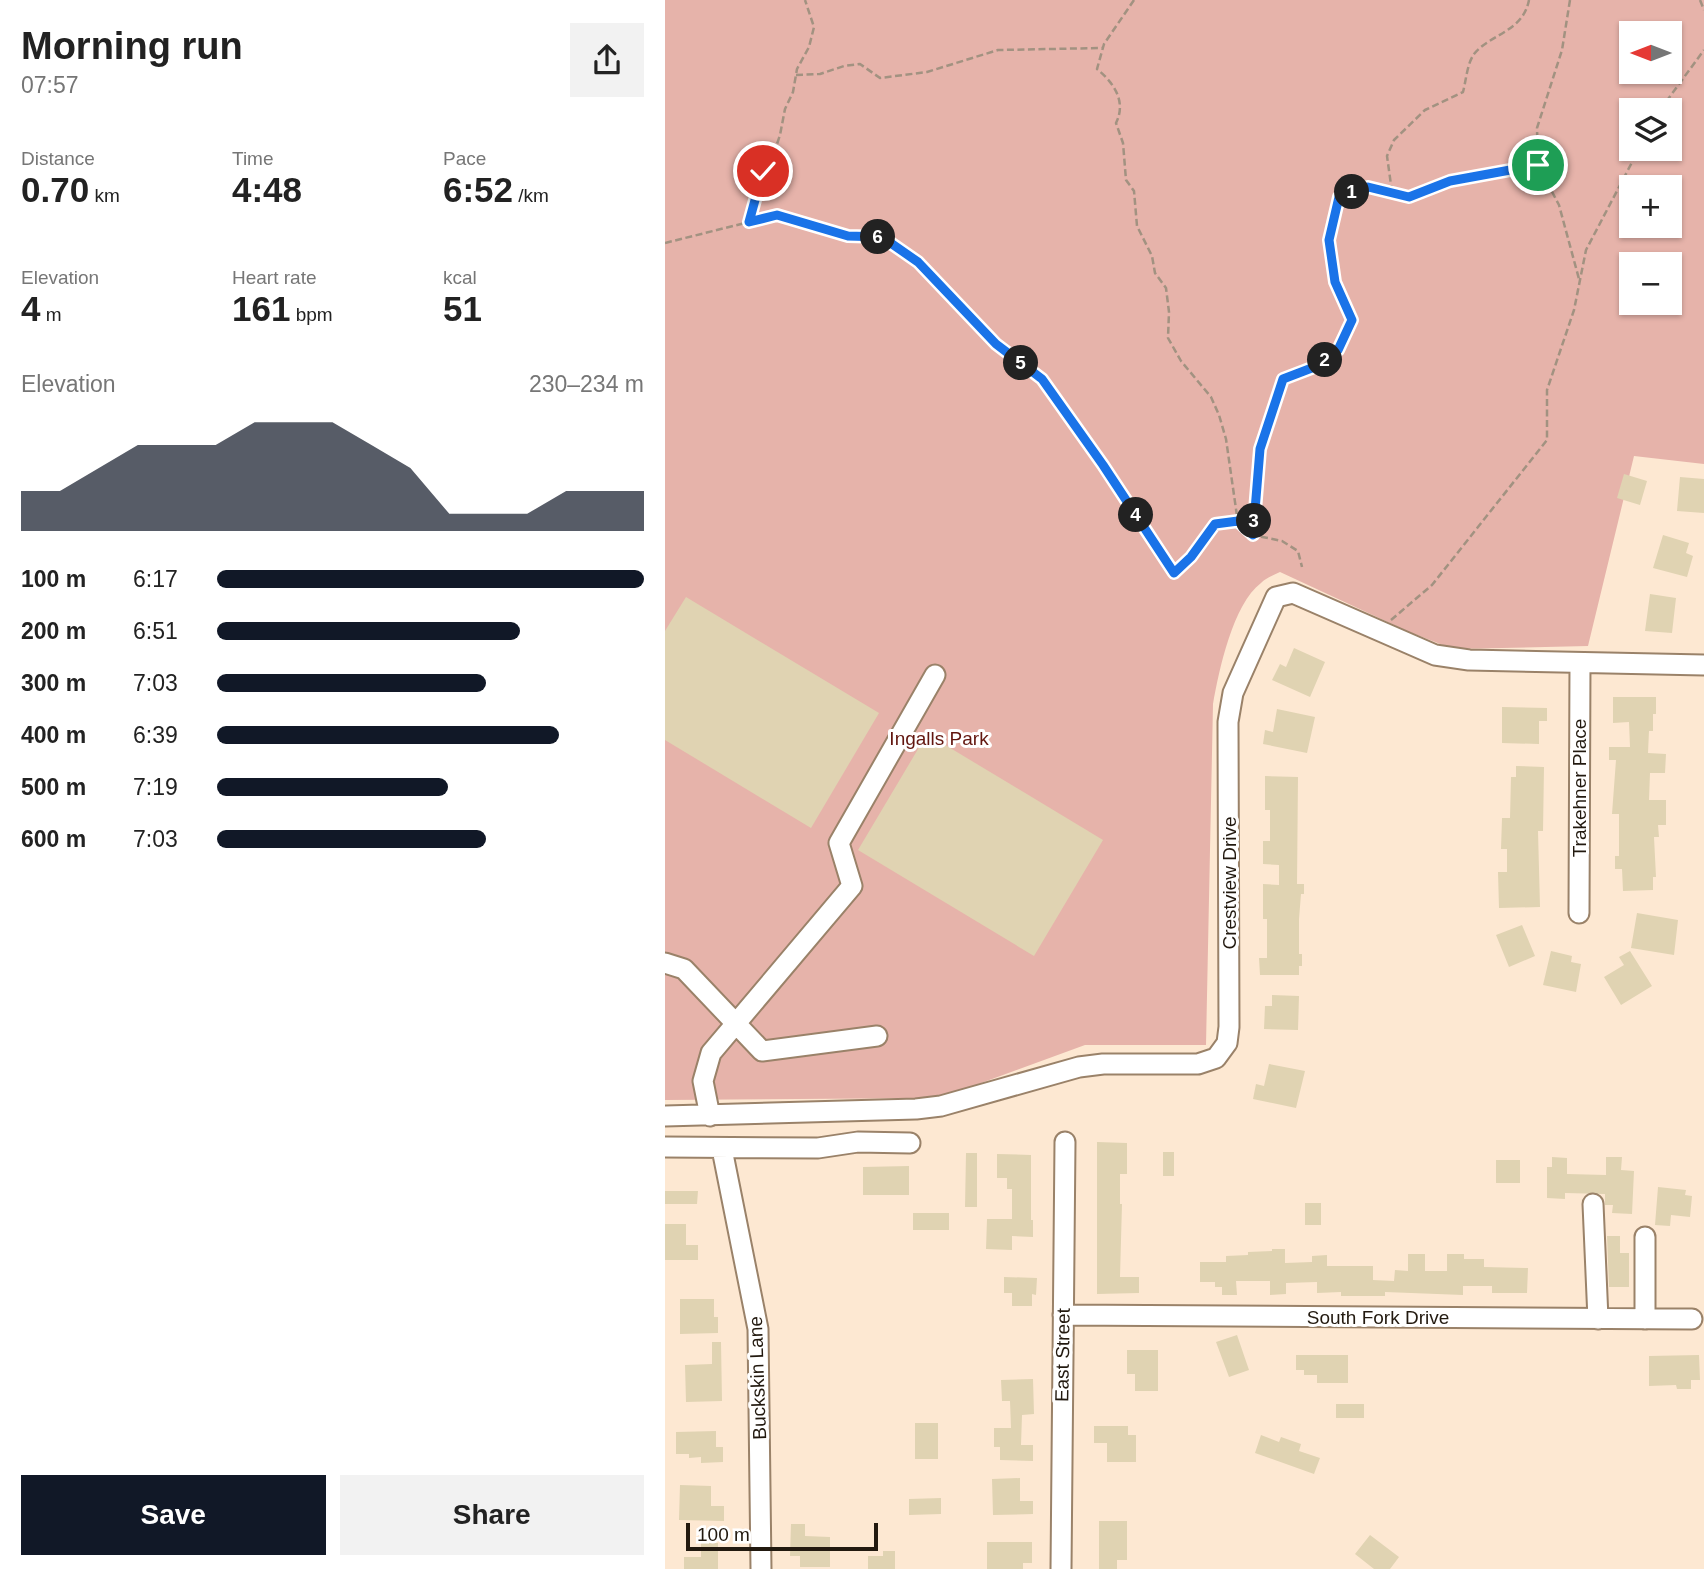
<!DOCTYPE html>
<html lang="en">
<head>
<meta charset="utf-8">
<style>
	:root { --surface:#fff; --page:#f2f2f2; --text:#222; --muted:#767676; --accent:#111827 }
	body { margin:0; font-family:Arial,sans-serif; background:var(--page); color:var(--text); height:100vh; display:flex; flex-direction:column; font-size:26px; white-space:nowrap }
	* { box-sizing:border-box; margin:0 }
	p { font-size:23px; color:var(--muted) }
	.icon { flex:none; width:38px; height:38px; fill:none; stroke:currentColor; stroke-width:2; stroke-linecap:round; stroke-linejoin:round }
	.map { position:relative; flex:1; overflow:hidden }
	.side { display:flex; flex-direction:column; background:var(--surface); width:665px }
	.side>* { flex:none }
	.needle { width:46px; rotate:270deg }
	.controls { position:absolute; left:954px; top:21px; display:grid; gap:14px }
	.controls a { display:grid; place-items:center; width:63px; height:63px; border-radius:0px; background:var(--surface); box-shadow:0 2px 5px #0004; font-size:35px }
	.scale { position:absolute; left:21px; bottom:18px; width:192px; box-sizing:border-box; padding-left:7px; border:4px solid #22190f; border-top:0; font-size:19px; line-height:24px; white-space:nowrap; color:#22190f; -webkit-text-stroke:5px #fff; paint-order:stroke }
	.pin { position:absolute; display:grid; place-items:center; width:60px; height:60px; color:#fff; margin:-30px; border:4px solid #fff; border-radius:50%; box-shadow:0 2px 7px #0007 }
	.km { position:absolute; width:35px; height:35px; margin:-18px; border-radius:50%; background:#222; color:#fff; font-size:19px; line-height:35px; text-align:center }
	.round { display:grid; place-items:center; flex:none; width:74px; height:74px; border-radius:0px; background:var(--page) }
	.head { display:flex; align-items:center; justify-content:space-between; height:119px; padding:0 21px }
	h1 { font-size:38px; font-weight:700; line-height:52px }
	.metrics { display:grid; grid-template-columns:repeat(3,1fr); gap:10px; height:119px; padding:7px 21px }
	.metrics div { display:grid; align-content:center }
	.metrics b { font-size:35px; font-weight:700 }
	.metrics small { font-size:19px; font-weight:400 }
	.metrics p { font-size:19px }
	.chart { height:196px; padding:14px 21px }
	.chart p { display:flex; justify-content:space-between }
	.chart svg { width:100%; height:126px; margin-top:7px; fill:var(--accent); opacity:.7 }
	.button { display:flex; gap:14px; margin-top:auto; padding:14px 21px }
	.button a { flex:1; height:80px; border-radius:0px; background:var(--accent); color:#fff; font-size:28px; font-weight:700; line-height:80px; text-align:center }
	.button a+a { background:var(--page); color:var(--text) }
	ul { padding:0 21px; list-style:none; font-size:23px }
	li { display:grid; grid-template-columns:112px 84px 1fr; align-items:center; height:52px }
	li i { height:18px; border-radius:9px; background:var(--accent) }
	main { display:flex; flex:1; min-height:0 }
	.map>svg:first-child { display:block }
</style>
</head>
<body>
<main>
<section class="side">
<div class="head"><div><h1>Morning run</h1><p>07:57</p></div><a class="round"><svg class="icon" aria-label="share" viewBox="0 0 24 24"><path d="M12 15V3M7 8l5-5 5 5M5 13v7h14v-7"/></svg></a></div>
<div class="metrics">
<div><p>Distance</p><b>0.70<small> km</small></b></div>
<div><p>Time</p><b>4:48</b></div>
<div><p>Pace</p><b>6:52<small> /km</small></b></div>
</div>
<div class="metrics">
<div><p>Elevation</p><b>4<small> m</small></b></div>
<div><p>Heart rate</p><b>161<small> bpm</small></b></div>
<div><p>kcal</p><b>51</b></div>
</div>
<div class="chart"><p><span>Elevation</span>230–234 m</p>
<svg viewBox="0 0 160 44" preserveAspectRatio="none"><path d="M0 44V30L10 30L20 22L30 14L40 14L50 14L60 6L70 6L80 6L90 14L100 22L110 38L120 38L130 38L140 30L150 30L160 30V44z"/></svg>
</div>
<ul>
<li><b>100 m</b>6:17<i style="width:100%"></i></li>
<li><b>200 m</b>6:51<i style="width:71%"></i></li>
<li><b>300 m</b>7:03<i style="width:63%"></i></li>
<li><b>400 m</b>6:39<i style="width:80%"></i></li>
<li><b>500 m</b>7:19<i style="width:54%"></i></li>
<li><b>600 m</b>7:03<i style="width:63%"></i></li>
</ul>
<div class="button"><a>Save</a><a>Share</a></div>
</section>
<div class="map">
<svg width="1039" height="1569" viewBox="0 0 1039 1569">
	<rect width="100%" height="100%" fill="#fde8d2"/>
	<path fill="#e6b3aa" fill-rule="evenodd" d="M 0,0 L 1039,0 L 1039,464 L 969,456 L 923,646 L 788,649 L 742,631 L 615,572 C 609,575 601,578 596,583 C 568,604 554,670 548,704 L 541,1045 L 420,1045 L 275,1098 L 0,1100 ZM 966,33 L 1004,33 L 1004,72 L 966,72 ZM 966,110 L 1004,110 L 1004,149 L 966,149 ZM 966,187 L 1004,187 L 1004,226 L 966,226 ZM 966,264 L 1004,264 L 1004,303 L 966,303 Z"/>
	<path fill="#e0d3b2" d="M 959,474 L 982,481 L 975,505 L 952,498 Z
		M 1015,477 L 1039,479 L 1039,513 L 1012,511 Z
		M 998,535 L 1024,543 L 1021,553 L 1028,556 L 1022,577 L 988,568 Z
		M 985,594 L 1011,598 L 1007,633 L 980,631 Z
		M 21,597 L 214,713 L 146,828 L 0,740 L 0,631 Z
		M 629,648 L 660,662 L 645,697 L 607,680 L 615,664 L 621,667 Z
		M 948,697 L 991,697 L 991,714 L 988,714 L 988,731 L 984,731 L 983,753 L 1001,754 L 1000,773 L 985,773 L 984,800 L 1001,800 L 1001,825 L 993,825 L 994,837 L 989,837 L 991,877 L 988,877 L 988,890 L 958,891 L 957,869 L 950,869 L 950,856 L 954,856 L 954,814 L 947,814 L 951,760 L 944,760 L 944,747 L 965,747 L 964,722 L 948,723 Z
		M 837,707 L 882,708 L 882,721 L 874,721 L 874,744 L 837,743 Z
		M 612,709 L 650,717 L 642,753 L 598,744 L 600,730 L 608,732 Z
		M 262,734 L 438,840 L 369,956 L 193,850 Z
		M 851,766 L 879,767 L 878,831 L 873,831 L 875,907 L 834,908 L 833,872 L 842,872 L 842,849 L 836,849 L 837,818 L 845,818 L 846,777 L 851,777 Z
		M 600,776 L 633,777 L 632,884 L 639,884 L 639,894 L 636,894 L 634,919 L 634,954 L 637,954 L 637,966 L 634,966 L 634,975 L 595,975 L 594,958 L 602,958 L 602,919 L 598,919 L 598,884 L 614,885 L 614,865 L 598,864 L 598,841 L 605,841 L 605,810 L 600,810 Z
		M 972,913 L 1013,920 L 1009,955 L 966,948 Z
		M 857,925 L 870,956 L 844,967 L 831,935 Z
		M 886,951 L 907,956 L 906,962 L 916,964 L 911,992 L 878,985 Z
		M 965,951 L 987,986 L 956,1005 L 939,977 L 959,965 L 954,957 Z
		M 607,995 L 634,996 L 633,1030 L 599,1029 L 600,1006 L 607,1006 Z
		M 604,1064 L 640,1071 L 631,1108 L 588,1099 L 591,1084 L 599,1086 Z
		M 432,1142 L 462,1143 L 462,1174 L 455,1174 L 455,1204 L 457,1204 L 455,1277 L 474,1277 L 474,1293 L 432,1294 Z
		M 498,1152 L 509,1152 L 509,1176 L 498,1176 Z
		M 301,1153 L 312,1153 L 312,1207 L 300,1207 Z
		M 332,1154 L 366,1155 L 366,1220 L 368,1220 L 368,1237 L 347,1236 L 347,1250 L 321,1249 L 322,1219 L 347,1219 L 347,1189 L 342,1189 L 342,1178 L 332,1178 Z
		M 887,1157 L 902,1158 L 902,1174 L 941,1175 L 941,1157 L 957,1157 L 956,1170 L 969,1171 L 967,1214 L 947,1213 L 948,1205 L 940,1205 L 940,1194 L 900,1193 L 900,1199 L 882,1198 L 882,1167 L 887,1167 Z
		M 831,1160 L 855,1160 L 855,1183 L 831,1183 Z
		M 244,1166 L 244,1195 L 198,1195 L 198,1167 Z
		M 993,1187 L 1021,1190 L 1020,1195 L 1027,1196 L 1025,1217 L 1006,1215 L 1005,1226 L 990,1225 Z
		M 0,1191 L 33,1191 L 32,1204 L 0,1204 Z
		M 640,1203 L 656,1203 L 656,1225 L 640,1225 Z
		M 248,1213 L 284,1213 L 284,1230 L 248,1230 Z
		M 0,1224 L 21,1224 L 21,1245 L 33,1245 L 33,1260 L 0,1260 Z
		M 942,1236 L 955,1236 L 955,1253 L 964,1253 L 964,1287 L 944,1287 Z
		M 607,1249 L 620,1249 L 620,1263 L 647,1262 L 647,1256 L 662,1255 L 662,1266 L 708,1266 L 708,1280 L 729,1281 L 730,1270 L 743,1271 L 743,1254 L 760,1254 L 760,1271 L 782,1271 L 782,1254 L 799,1254 L 799,1259 L 819,1259 L 819,1267 L 863,1268 L 862,1293 L 827,1293 L 827,1286 L 798,1286 L 798,1295 L 720,1292 L 720,1296 L 676,1296 L 676,1292 L 652,1293 L 652,1282 L 621,1283 L 621,1294 L 605,1295 L 605,1281 L 571,1281 L 572,1295 L 557,1295 L 557,1287 L 550,1287 L 550,1282 L 535,1282 L 535,1262 L 561,1262 L 561,1256 L 583,1255 L 583,1252 L 607,1251 Z
		M 339,1277 L 372,1278 L 371,1295 L 367,1294 L 367,1306 L 347,1306 L 347,1293 L 339,1293 Z
		M 15,1299 L 49,1299 L 49,1317 L 53,1317 L 53,1333 L 15,1334 Z
		M 572,1335 L 584,1370 L 564,1377 L 551,1342 Z
		M 47,1342 L 56,1342 L 57,1401 L 21,1402 L 20,1365 L 47,1364 Z
		M 462,1350 L 493,1350 L 493,1391 L 470,1391 L 470,1374 L 462,1374 Z
		M 631,1355 L 683,1355 L 683,1383 L 652,1383 L 652,1375 L 639,1375 L 639,1370 L 631,1370 Z
		M 1034,1355 L 1035,1380 L 1026,1380 L 1026,1389 L 1012,1389 L 1011,1385 L 984,1386 L 984,1356 Z
		M 368,1379 L 369,1414 L 357,1415 L 356,1445 L 368,1445 L 368,1461 L 335,1460 L 335,1447 L 329,1447 L 329,1428 L 346,1428 L 345,1401 L 337,1401 L 336,1380 Z
		M 671,1404 L 699,1404 L 699,1418 L 671,1418 Z
		M 250,1423 L 273,1423 L 273,1459 L 250,1459 Z
		M 429,1426 L 463,1426 L 463,1435 L 471,1435 L 471,1462 L 442,1462 L 442,1443 L 429,1443 Z
		M 51,1431 L 51,1447 L 58,1447 L 58,1462 L 36,1463 L 36,1457 L 24,1458 L 24,1454 L 11,1454 L 11,1432 Z
		M 596,1435 L 614,1442 L 616,1437 L 636,1444 L 634,1451 L 655,1458 L 649,1474 L 590,1453 Z
		M 355,1478 L 355,1501 L 368,1501 L 368,1514 L 328,1515 L 327,1479 Z
		M 15,1485 L 46,1486 L 46,1506 L 59,1506 L 59,1521 L 14,1520 Z
		M 276,1498 L 276,1514 L 244,1515 L 244,1499 Z
		M 434,1521 L 462,1521 L 462,1560 L 452,1560 L 452,1569 L 434,1569 Z
		M 126,1524 L 140,1524 L 140,1536 L 165,1537 L 165,1567 L 135,1567 L 135,1556 L 125,1556 Z
		M 705,1535 L 734,1557 L 725,1569 L 709,1569 L 690,1554 Z
		M 322,1542 L 367,1542 L 367,1563 L 358,1563 L 358,1569 L 322,1569 Z
		M 36,1543 L 53,1543 L 53,1569 L 19,1569 L 19,1557 L 36,1557 Z
		M 218,1551 L 230,1551 L 230,1569 L 203,1569 L 203,1556 L 218,1556 Z"/>
	<g fill="none" stroke-linecap="round" stroke-linejoin="round">
		<g stroke="#9a8269" stroke-width="23">
			<path id="minor" d="M 914,913 L 915,663
				M 0,963 L 19,969 L 97,1051 L 212,1036
				M 0,1116 L 251,1109 L 276,1106 L 414,1067 L 438,1064 L 533,1064 L 551,1058 L 562,1043 L 564,1027 L 563,722 L 568,693 L 611,597 L 628,593 L 770,655 L 804,660 L 1039,665
				M 45,1116 L 38,1081 L 46,1053 L 187,886 L 174,843 L 270,675
				M 0,1147 L 153,1148 L 193,1142 L 245,1143
				M 57,1149 L 93,1329 L 96,1569
				M 928,1204 L 933,1319
				M 980,1237 L 980,1319
				M 398,1315 L 1027,1319
				M 396,1569 L 400,1142"/>
		</g>
		<path stroke="#a29281" stroke-width="2.5" stroke-dasharray="7 3.5" stroke-linecap="butt" d="M 469,0 L 439,44 L 432,69 C 448,82 462,101 451,123 L 458,143 L 461,180 L 469,191 L 472,226 L 487,256 L 490,273 L 501,288 L 504,312 L 503,338 L 516,361 L 546,397 L 554,415 L 561,439 L 573,523 L 588,535 L 617,541 L 633,551 L 637,567
			M 905,0 L 897,50 L 872,128 L 873,165 L 894,205 L 914,279
			M 1035,0 L 1039,10
			M 131,75 L 155,74 L 179,66 L 195,64 L 215,78 L 262,72 L 333,50 L 437,48
			M 995,110 L 1039,50
			M 727,192 L 722,156 L 729,140 L 760,110 L 798,92 C 801,81 802,64 809,54 C 825,34 858,32 864,0
			M 84,222 L 98,171 L 109,153 L 115,135 L 120,109 L 128,92 L 132,69 L 144,47 L 149,27 L 140,0
			M 0,243 L 112,215 L 183,236 L 217,237 L 253,262 L 330,344 L 377,379 L 438,465 L 509,573 L 526,557 L 550,524 L 573,521
			M 588,535 L 595,449 L 618,379 L 652,366 L 673,350 L 687,320 L 670,282 L 664,240 L 674,197 L 703,187 L 743,197 L 785,181 L 873,165
			M 726,620 L 767,585 L 882,440 L 882,390 L 909,310 L 921,250 L 974,149"/>
		<use href="#minor" stroke="#fff" stroke-width="19"/>
	</g>
	<g fill="none" stroke-linecap="round" stroke-linejoin="round">
		<g stroke="#fff" stroke-width="14">
			<path id="route" d="M 98,171 L 84,222 L 112,215 L 183,236 L 217,237 L 253,262 L 331,344 L 377,379 L 438,465 L 509,573 L 526,557 L 550,524 L 573,521 L 588,535 L 595,449 L 618,379 L 652,366 L 673,350 L 687,320 L 670,282 L 664,240 L 674,197 L 703,187 L 744,197 L 785,181 L 873,165"/>
		</g>
		<use href="#route" stroke="#1a73e8" stroke-width="9"/>
	</g>
	<g text-anchor="middle" stroke-width="6" stroke-linejoin="round" paint-order="stroke">
		<g font-size="19" fill="#62160f" stroke="#fff">
			<text x="274" y="745">Ingalls Park</text>
		</g>
		<g font-size="19" fill="#22190f" stroke="#fff">
			<text transform="translate(914 788) rotate(-90)" y="7">Trakehner Place</text>
			<text transform="translate(564 883) rotate(-90)" y="7">Crestview Drive</text>
			<text x="713" y="1324">South Fork Drive</text>
			<text transform="translate(397 1355) rotate(-89)" y="7">East Street</text>
			<text transform="translate(92 1378) rotate(-92)" y="7">Buckskin Lane</text>
		</g>
	</g>
</svg>
<div class="controls">
<a><svg class="needle" viewBox="-14 -14 28 28"><path d="M0-13l5 13h-10z" fill="#e53935"/><path d="M0 13l5-13h-10z" fill="#767676"/></svg></a>
<a><svg class="icon" aria-label="layers" viewBox="0 0 24 24"><path d="M12 4l9 5-9 5-9-5zM3 14l9 5 9-5"/></svg></a>
<a>+</a>
<a>−</a>
</div>
<div class="scale">100 m</div>
<div class="pin" style="left:873px;top:165px;background:#1e9e55"><svg class="icon" aria-label="arrive" viewBox="0 0 24 24"><path d="M6 21V4h12l-3 4 3 4H6"/></svg></div>
<div class="pin" style="left:98px;top:171px;background:#d93025"><svg class="icon" aria-label="check" viewBox="0 0 24 24"><path d="M5 12l5 5 9-10"/></svg></div>
<b class="km" style="left:687px;top:192px">1</b>
<b class="km" style="left:660px;top:360px">2</b>
<b class="km" style="left:589px;top:521px">3</b>
<b class="km" style="left:471px;top:515px">4</b>
<b class="km" style="left:356px;top:363px">5</b>
<b class="km" style="left:213px;top:237px">6</b>
</div>
</main>
</body>
</html>
